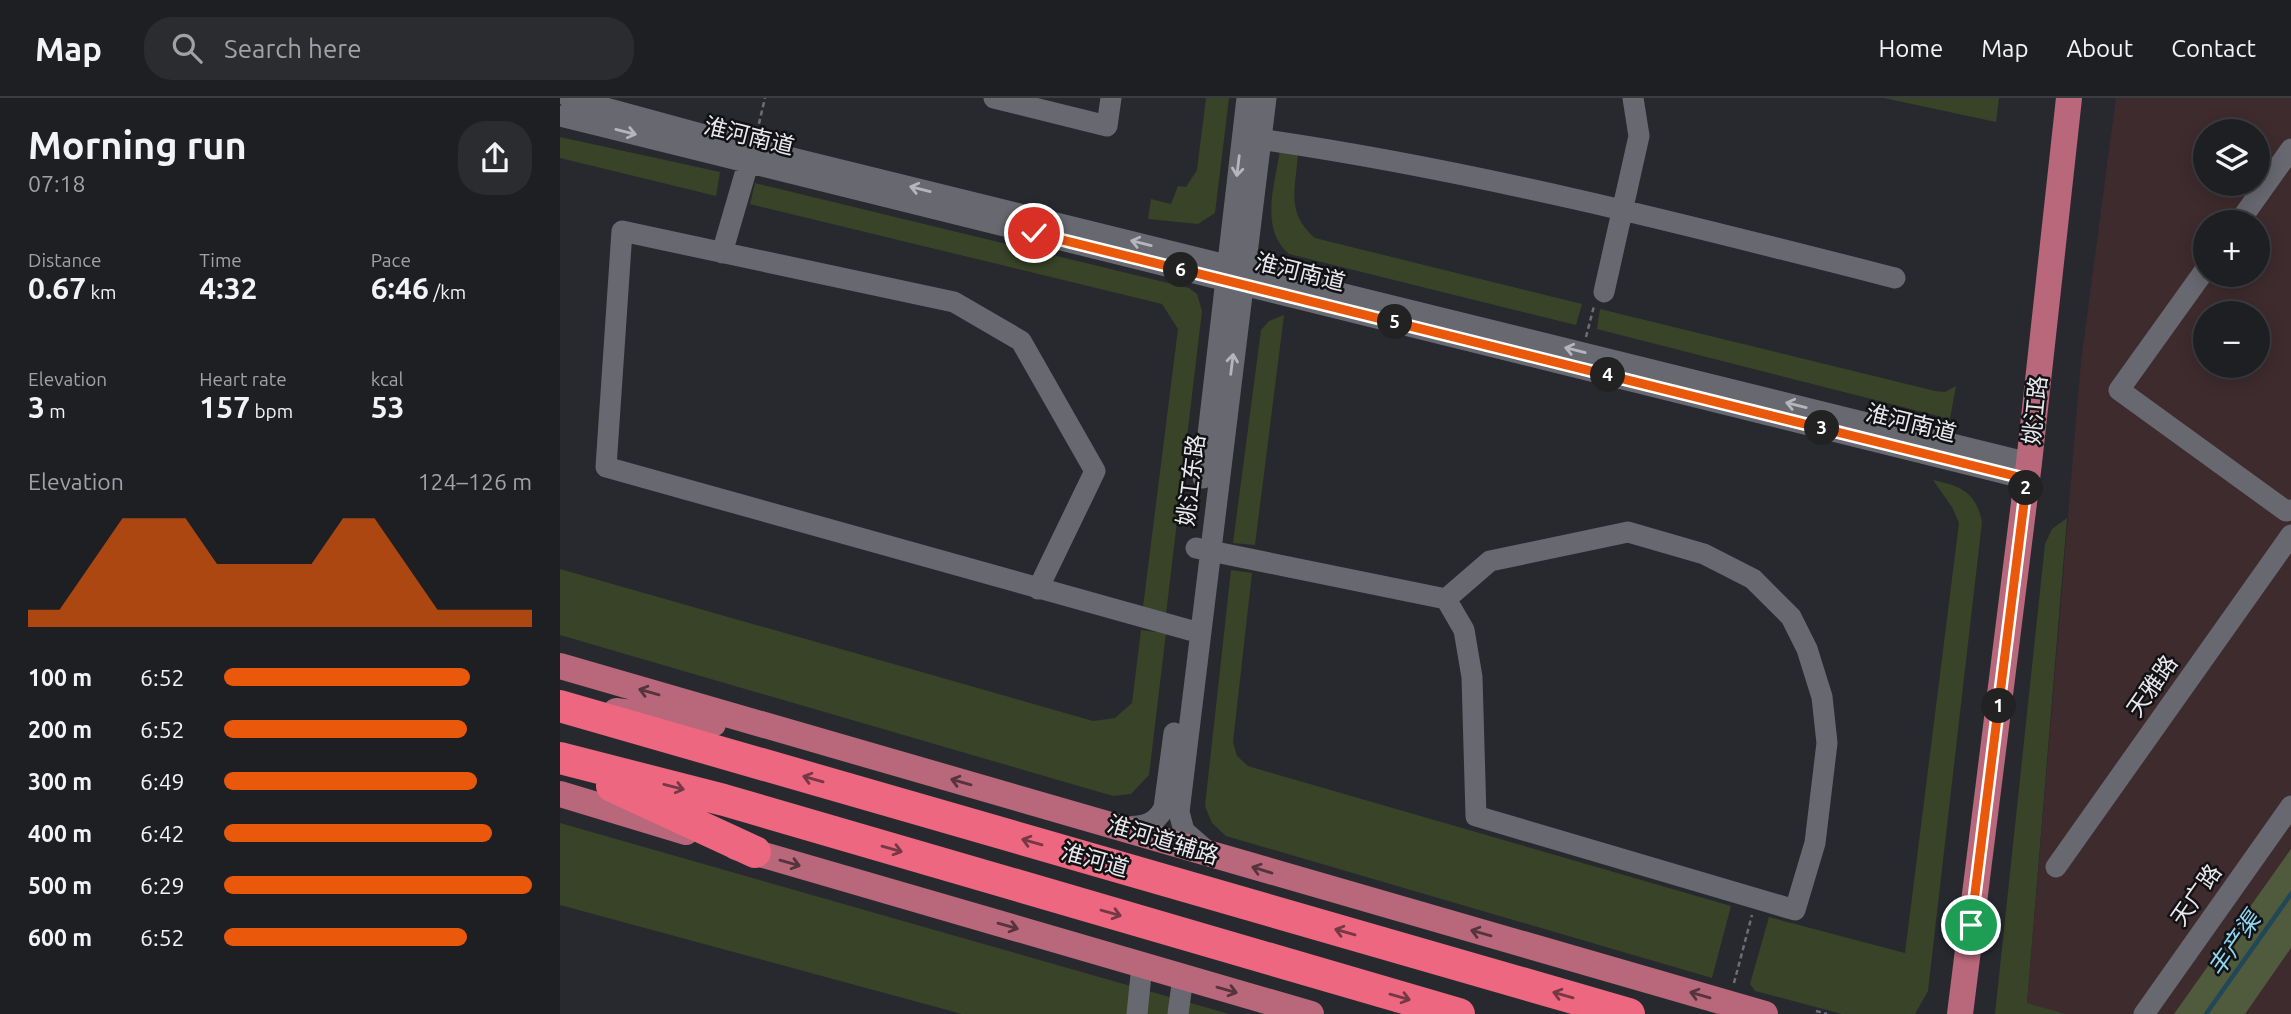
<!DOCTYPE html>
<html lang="en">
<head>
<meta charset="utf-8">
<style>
	:root { --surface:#1e1f23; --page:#2b2c30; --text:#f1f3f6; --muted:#a1a2a6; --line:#3c3d41; --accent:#ea580c }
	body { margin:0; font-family:Ubuntu,"Noto Sans SC",sans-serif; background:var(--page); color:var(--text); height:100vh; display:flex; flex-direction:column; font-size:26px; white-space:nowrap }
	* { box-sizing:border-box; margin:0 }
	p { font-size:23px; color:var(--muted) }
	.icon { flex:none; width:38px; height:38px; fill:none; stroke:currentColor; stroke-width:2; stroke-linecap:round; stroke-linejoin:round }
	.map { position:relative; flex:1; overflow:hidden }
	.drawer { display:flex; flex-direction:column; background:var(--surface); width:560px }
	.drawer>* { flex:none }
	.controls { position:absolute; left:1633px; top:21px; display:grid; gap:14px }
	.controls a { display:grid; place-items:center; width:77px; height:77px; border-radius:50%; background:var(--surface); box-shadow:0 4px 18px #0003,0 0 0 2px var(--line); font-size:35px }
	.pin { position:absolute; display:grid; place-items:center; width:60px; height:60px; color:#fff; margin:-30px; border:4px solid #fff; border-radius:50%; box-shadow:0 2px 7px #0007 }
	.km { position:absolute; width:35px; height:35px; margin:-18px; border-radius:50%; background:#222; color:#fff; font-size:19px; line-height:35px; text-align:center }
	.round { display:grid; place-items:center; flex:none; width:74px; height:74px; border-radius:28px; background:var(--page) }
	.head { display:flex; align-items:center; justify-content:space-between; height:119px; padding:0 28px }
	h1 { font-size:38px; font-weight:700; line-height:52px }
	.figures { display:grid; grid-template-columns:repeat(3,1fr); gap:10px; height:119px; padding:7px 28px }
	.figures div { display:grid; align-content:center }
	.figures b { font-size:30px; font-weight:700 }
	.figures small { font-size:19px; font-weight:400 }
	.figures p { font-size:19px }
	.chart { height:196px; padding:14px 28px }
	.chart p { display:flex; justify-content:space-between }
	.chart svg { width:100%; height:126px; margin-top:7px; fill:var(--accent); opacity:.7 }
	ul { padding:0 28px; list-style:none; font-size:23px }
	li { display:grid; grid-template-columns:112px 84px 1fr; align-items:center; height:52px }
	li i { height:18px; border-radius:9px; background:var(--accent) }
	header { display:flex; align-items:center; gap:42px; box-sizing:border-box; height:98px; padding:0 35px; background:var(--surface); border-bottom:2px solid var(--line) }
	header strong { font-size:33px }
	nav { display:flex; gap:38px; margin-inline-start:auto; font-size:24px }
	.search { width:490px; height:63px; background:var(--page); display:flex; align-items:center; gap:18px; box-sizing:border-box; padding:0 24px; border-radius:28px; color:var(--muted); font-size:26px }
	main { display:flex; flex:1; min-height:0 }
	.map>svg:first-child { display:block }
</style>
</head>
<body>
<header>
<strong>Map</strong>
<div class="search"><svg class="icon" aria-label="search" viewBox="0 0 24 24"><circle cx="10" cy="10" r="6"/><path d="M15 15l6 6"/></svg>Search here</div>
<nav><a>Home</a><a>Map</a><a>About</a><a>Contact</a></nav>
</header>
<main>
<section class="drawer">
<div class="head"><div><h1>Morning run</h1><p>07:18</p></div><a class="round"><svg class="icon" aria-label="share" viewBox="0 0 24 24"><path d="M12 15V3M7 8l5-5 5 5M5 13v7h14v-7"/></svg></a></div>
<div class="figures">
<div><p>Distance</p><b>0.67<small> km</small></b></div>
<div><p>Time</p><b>4:32</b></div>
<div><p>Pace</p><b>6:46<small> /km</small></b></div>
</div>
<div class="figures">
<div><p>Elevation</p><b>3<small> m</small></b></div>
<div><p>Heart rate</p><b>157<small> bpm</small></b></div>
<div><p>kcal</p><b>53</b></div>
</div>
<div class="chart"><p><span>Elevation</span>124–126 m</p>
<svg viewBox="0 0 160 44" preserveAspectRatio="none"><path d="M0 44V38L10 38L20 22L30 6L40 6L50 6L60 22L70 22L80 22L90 22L100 6L110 6L120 22L130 38L140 38L150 38L160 38V44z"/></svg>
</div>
<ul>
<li><b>100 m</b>6:52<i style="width:80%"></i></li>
<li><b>200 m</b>6:52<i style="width:79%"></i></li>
<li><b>300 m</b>6:49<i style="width:82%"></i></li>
<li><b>400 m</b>6:42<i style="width:87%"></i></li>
<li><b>500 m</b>6:29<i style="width:100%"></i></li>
<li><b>600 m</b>6:52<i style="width:79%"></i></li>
</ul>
</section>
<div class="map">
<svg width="1731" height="916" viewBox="0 0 1731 916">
	<rect width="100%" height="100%" fill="#28292f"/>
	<path fill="#3e2b2e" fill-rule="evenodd" d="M 1556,0 L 1731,0 L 1731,916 L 1506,916 L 1467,906 L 1521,264 ZM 1645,33 L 1698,33 L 1698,86 L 1645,86 ZM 1645,124 L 1698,124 L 1698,177 L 1645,177 ZM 1645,215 L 1698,215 L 1698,268 L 1645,268 Z"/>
	<path fill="#384327" d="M 646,0 L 669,0 L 655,115 L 638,126 L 588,121 L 591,101 L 611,106 L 618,88 L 626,89 L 637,72 Z
		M 1324,0 L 1439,0 L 1436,24 Z
		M 0,39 L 160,74 L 156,98 L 0,60 Z
		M 720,52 L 738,54 C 736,91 725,114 755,140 L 1022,206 L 1016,227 L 729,156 C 699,130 715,87 720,52 Z
		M 195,85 L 629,190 L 637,196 L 642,213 L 606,516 L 583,509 L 618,231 L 602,206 L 190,106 Z
		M 1040,211 L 1375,293 L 1385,294 L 1396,288 L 1390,321 L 1037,231 Z
		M 724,217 L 695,447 L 673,445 L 701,232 L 709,223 Z
		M 1373,382 C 1401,388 1416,394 1422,424 L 1368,893 L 1355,916 L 1282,916 L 1195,893 L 1190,886 L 1209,819 L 1345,855 L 1399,425 L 1392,409 Z
		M 1507,420 L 1467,905 L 1506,916 L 1435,916 L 1485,446 L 1492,431 Z
		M 0,471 L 533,623 L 555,620 L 572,605 L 581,532 L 606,535 L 589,677 L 571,696 L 553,698 L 0,537 Z
		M 671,472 L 692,475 L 673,644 L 677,658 L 688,668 L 1171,808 L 1152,880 L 666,738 L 652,725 L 645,708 Z
		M 0,725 L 669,916 L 402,916 L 0,807 Z"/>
	<path fill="#4f5b3c" d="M 1731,751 L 1731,850 L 1685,916 L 1614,916 Z"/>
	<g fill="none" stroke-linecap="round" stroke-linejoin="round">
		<path stroke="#224857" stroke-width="4.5" d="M 1646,916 L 1731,796"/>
		<path stroke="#6d6e74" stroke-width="2.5" stroke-dasharray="5 3.5" stroke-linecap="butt" d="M 197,34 L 205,0
			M 1026,239 L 1034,208
			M 1174,885 L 1192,817
			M 1256,913 L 1267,916"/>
		<path stroke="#686970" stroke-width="21" d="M 9,0 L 192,50 L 1469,365
			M 434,0 L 547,28 L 551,0
			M 0,18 L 1467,381
			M 699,41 C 914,72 1124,126 1335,180
			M 1679,124 L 1731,51
			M 162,155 L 192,52
			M 1645,172 L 1559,292 L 1726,413 L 1731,412
			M 1044,194 L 1079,38 L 1073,0
			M 643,380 L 687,0
			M 636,450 L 886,501 L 930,463 L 1068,434 L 1144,456 L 1193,481 L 1231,519 L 1247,551 L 1262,599 L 1267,645 L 1255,745 L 1235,812 L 916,718 L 912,579 L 904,532 L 886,501
			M 478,491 L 535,373 L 461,243 L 394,204 L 62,133 L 46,369 L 640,535
			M 566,729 C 584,728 595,727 604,710 L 614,635
			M 648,754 L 624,733 L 619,714 L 706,0
			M 1496,769 L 1731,437
			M 577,916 L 582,867
			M 618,916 L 623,879
			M 1584,916 L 1731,708"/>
		<path stroke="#b8687a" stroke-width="26" d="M 0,568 L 1205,916
			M 56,613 L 153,626
			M 0,696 L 126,734
			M 176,749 L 751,916
			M 1400,916 L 1469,365 L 1509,0"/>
		<path stroke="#ed6780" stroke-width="32" d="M 0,608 L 1069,916
			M 0,660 L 164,702 L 899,916
			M 52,688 L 195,754"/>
	</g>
	<defs><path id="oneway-shaft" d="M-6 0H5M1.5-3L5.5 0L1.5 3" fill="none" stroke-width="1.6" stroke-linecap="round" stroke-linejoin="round" transform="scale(1.75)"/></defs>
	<g stroke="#b5b5bb">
		<use href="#oneway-shaft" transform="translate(66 34) rotate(14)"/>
		<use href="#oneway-shaft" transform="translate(678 68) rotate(97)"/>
		<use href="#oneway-shaft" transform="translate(360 91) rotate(-166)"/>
		<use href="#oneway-shaft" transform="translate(581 145) rotate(-166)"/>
		<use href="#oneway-shaft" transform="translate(1015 252) rotate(-166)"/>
		<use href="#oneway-shaft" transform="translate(672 266) rotate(-83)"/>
		<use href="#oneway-shaft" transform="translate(1236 307) rotate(-166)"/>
	</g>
	<g stroke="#54343d">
		<use href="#oneway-shaft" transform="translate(89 594) rotate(-164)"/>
		<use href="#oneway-shaft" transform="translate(401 684) rotate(-164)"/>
		<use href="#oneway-shaft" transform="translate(230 765) rotate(16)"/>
		<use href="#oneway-shaft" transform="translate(702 772) rotate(-163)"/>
		<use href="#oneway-shaft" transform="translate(448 828) rotate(16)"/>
		<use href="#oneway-shaft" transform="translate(921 835) rotate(-164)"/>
		<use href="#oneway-shaft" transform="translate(667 892) rotate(16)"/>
		<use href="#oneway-shaft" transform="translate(1140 897) rotate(-164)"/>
	</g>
	<g stroke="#753845">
		<use href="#oneway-shaft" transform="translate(253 681) rotate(-164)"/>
		<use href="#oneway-shaft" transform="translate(114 689) rotate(14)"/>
		<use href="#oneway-shaft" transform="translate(472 744) rotate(-164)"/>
		<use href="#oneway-shaft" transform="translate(332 751) rotate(16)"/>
		<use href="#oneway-shaft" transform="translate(551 815) rotate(16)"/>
		<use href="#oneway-shaft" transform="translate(785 834) rotate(-164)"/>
		<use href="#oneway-shaft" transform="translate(1003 897) rotate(-164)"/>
		<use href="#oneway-shaft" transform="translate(840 899) rotate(16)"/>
	</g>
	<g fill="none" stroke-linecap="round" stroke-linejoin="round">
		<g stroke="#fff" stroke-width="14">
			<path id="route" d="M 474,135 L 1467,381 L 1411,827"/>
		</g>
		<use href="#route" stroke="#ea580c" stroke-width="9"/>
	</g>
	<g text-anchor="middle" stroke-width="5" stroke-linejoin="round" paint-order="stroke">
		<g font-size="23" fill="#e8e8ed" stroke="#121215">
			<text transform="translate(189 38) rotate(14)" y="8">淮河南道</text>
			<text transform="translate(740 174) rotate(14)" y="8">淮河南道</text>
			<text transform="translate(1475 312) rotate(-84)" y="8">姚江路</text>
			<text transform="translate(1351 325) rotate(14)" y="8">淮河南道</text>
			<text transform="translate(631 382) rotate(-83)" y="8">姚江东路</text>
			<text transform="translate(1592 588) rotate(-55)" y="8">天雅路</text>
			<text transform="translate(603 742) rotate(17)" y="8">淮河道辅路</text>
			<text transform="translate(535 762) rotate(16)" y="8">淮河道</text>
			<text transform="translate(1636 797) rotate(-55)" y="8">天广路</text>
		</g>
		<g font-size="24" font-style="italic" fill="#90d6f2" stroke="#121215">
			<text transform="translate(1674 846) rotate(-55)" y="8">丰产渠</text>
		</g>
	</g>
</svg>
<div class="controls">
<a><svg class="icon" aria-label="layers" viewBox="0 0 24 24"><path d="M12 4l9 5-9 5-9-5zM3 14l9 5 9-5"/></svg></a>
<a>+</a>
<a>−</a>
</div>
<div class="pin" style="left:1411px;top:827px;background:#1e9e55"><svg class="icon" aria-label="arrive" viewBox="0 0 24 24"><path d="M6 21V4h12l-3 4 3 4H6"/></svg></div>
<div class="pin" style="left:474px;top:135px;background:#d93025"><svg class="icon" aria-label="check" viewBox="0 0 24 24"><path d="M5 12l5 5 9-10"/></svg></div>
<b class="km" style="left:1439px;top:608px">1</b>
<b class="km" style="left:1466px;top:390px">2</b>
<b class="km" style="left:1262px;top:330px">3</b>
<b class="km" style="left:1048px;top:277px">4</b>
<b class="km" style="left:835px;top:224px">5</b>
<b class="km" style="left:621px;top:172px">6</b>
</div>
</main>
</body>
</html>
